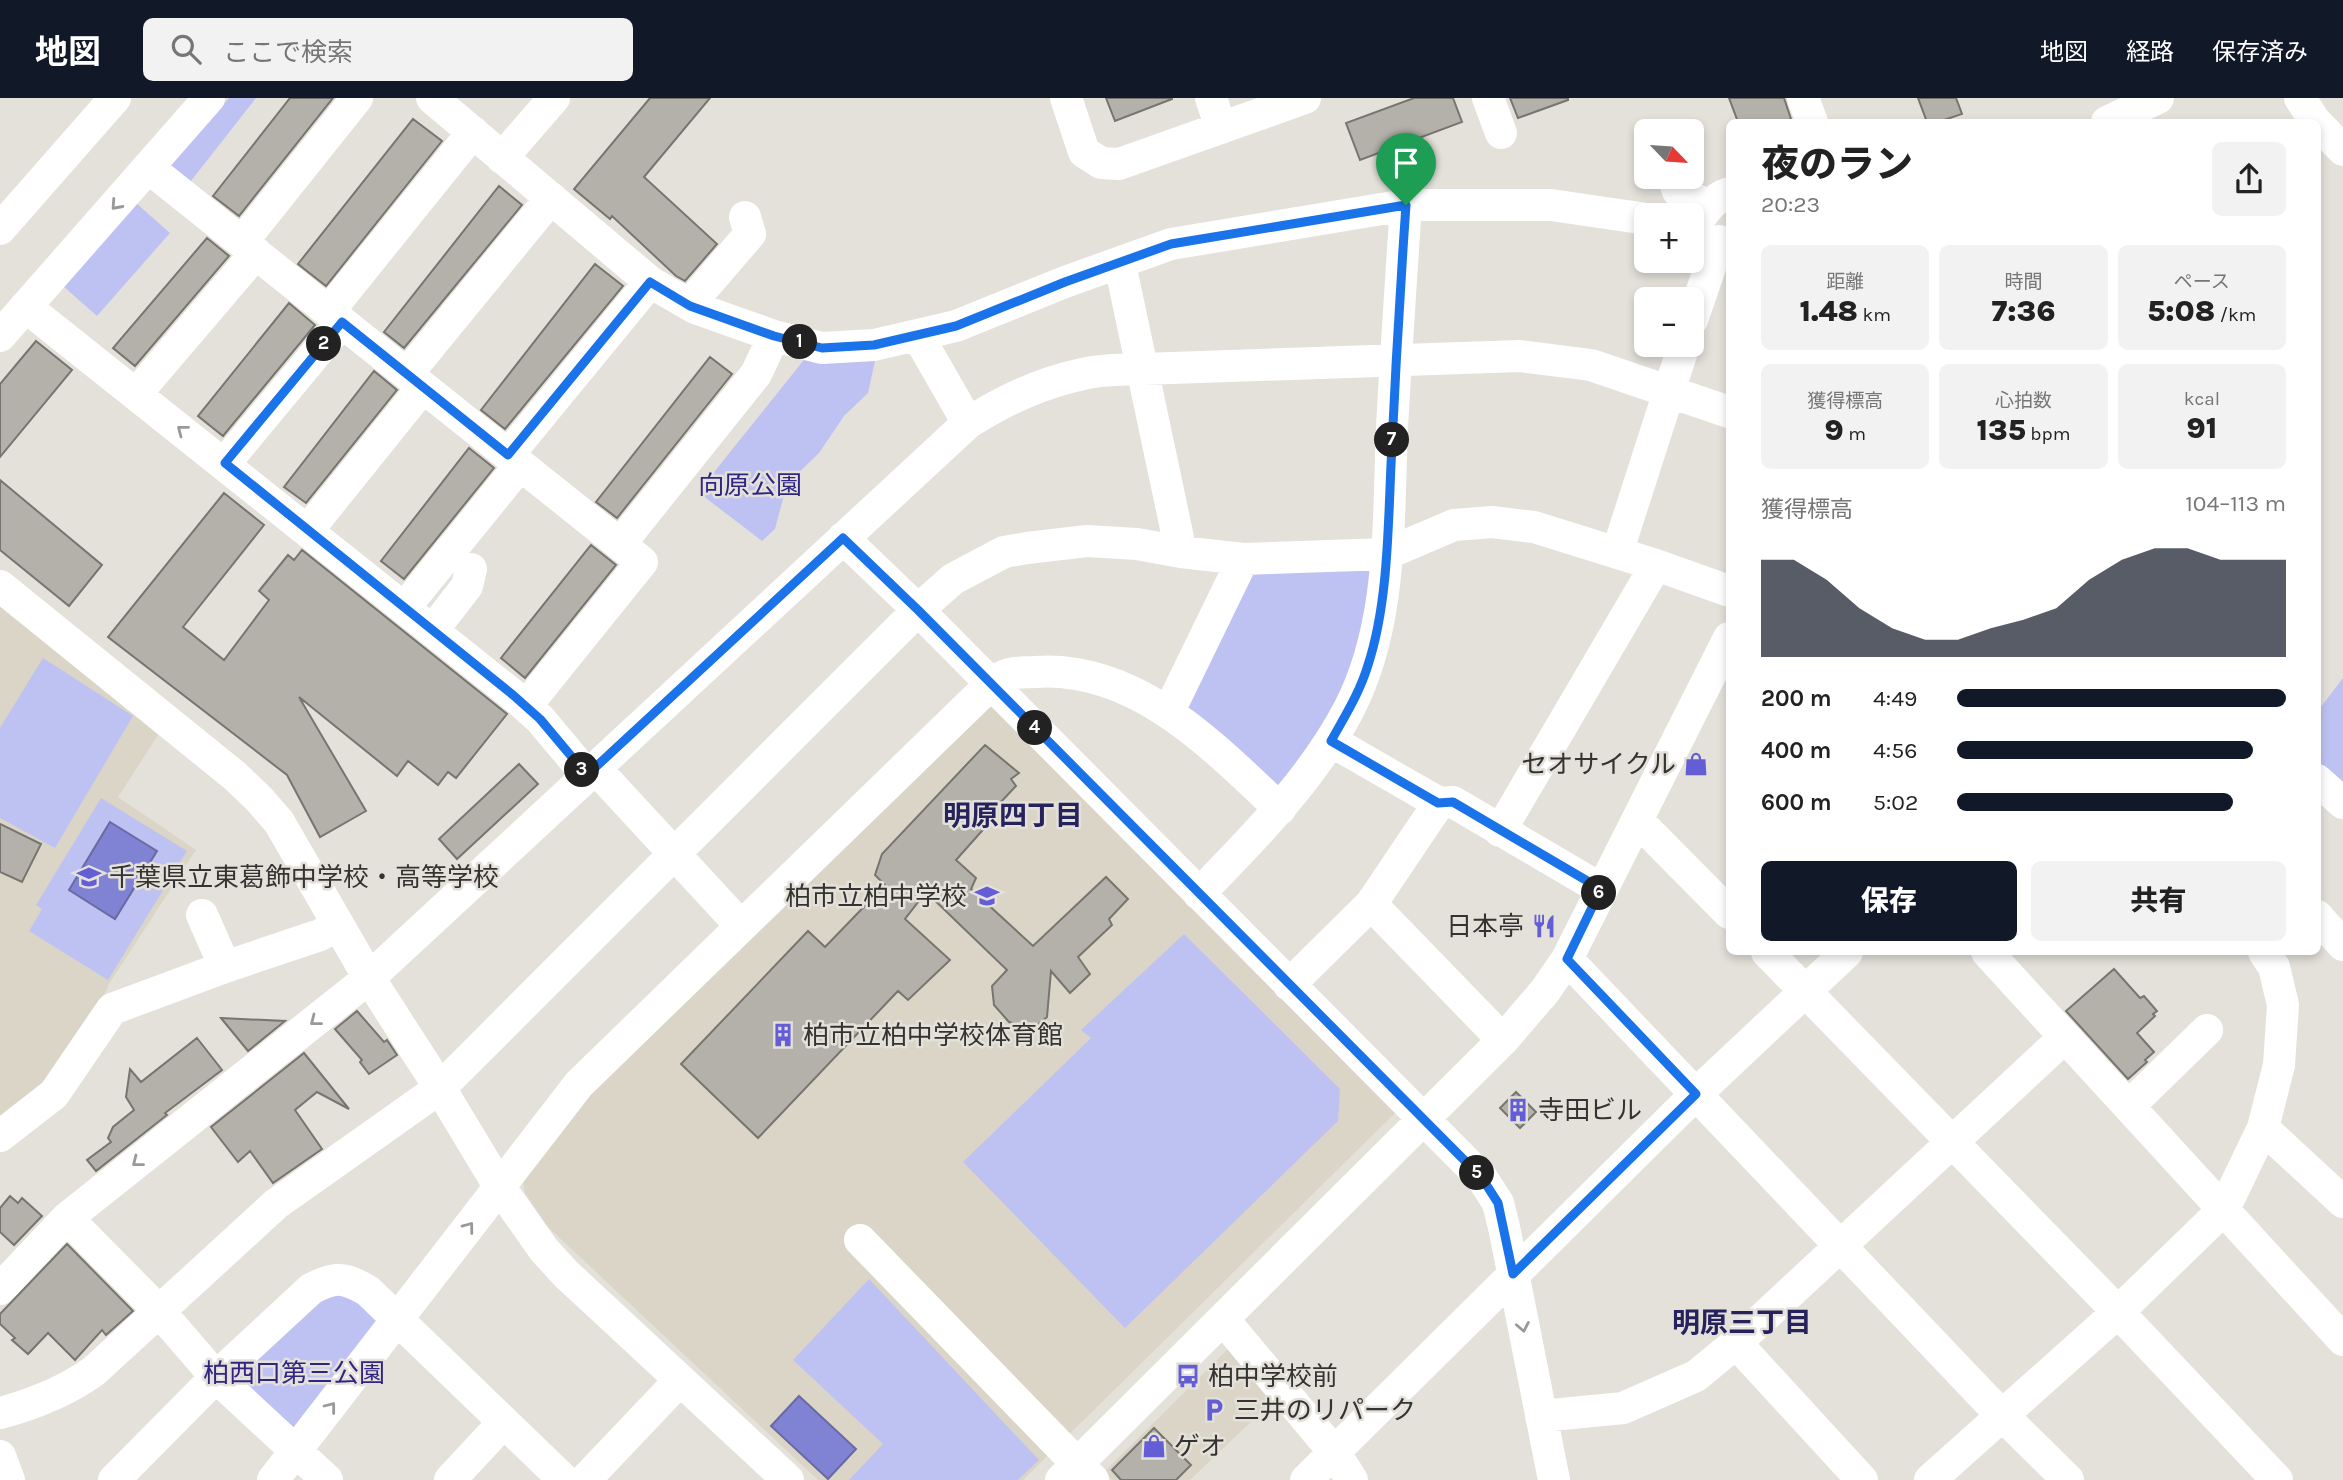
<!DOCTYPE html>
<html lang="ja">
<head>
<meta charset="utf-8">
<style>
	:root { --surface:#fff; --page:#f2f2f2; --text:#222; --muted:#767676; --accent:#111827 }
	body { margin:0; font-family:Karla,"Noto Sans JP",sans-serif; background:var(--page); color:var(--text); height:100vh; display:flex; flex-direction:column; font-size:26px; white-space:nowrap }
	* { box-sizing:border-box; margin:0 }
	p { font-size:23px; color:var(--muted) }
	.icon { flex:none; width:38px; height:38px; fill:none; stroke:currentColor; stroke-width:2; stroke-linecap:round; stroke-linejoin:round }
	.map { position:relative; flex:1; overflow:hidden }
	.details { position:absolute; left:1726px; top:21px; width:595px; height:836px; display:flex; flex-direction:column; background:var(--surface); border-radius:10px; box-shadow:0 4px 10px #0003 }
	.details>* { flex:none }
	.needle { width:46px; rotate:115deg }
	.fabs { position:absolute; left:1634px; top:21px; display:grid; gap:14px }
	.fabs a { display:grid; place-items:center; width:70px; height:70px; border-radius:10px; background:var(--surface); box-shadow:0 4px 10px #0003; font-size:35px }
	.pin { position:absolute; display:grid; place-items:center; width:60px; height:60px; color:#fff; margin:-72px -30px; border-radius:50% 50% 50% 0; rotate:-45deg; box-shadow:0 0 7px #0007 }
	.pin .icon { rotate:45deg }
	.km { position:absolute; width:35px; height:35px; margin:-18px; border-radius:50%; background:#222; color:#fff; font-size:19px; line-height:35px; text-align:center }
	.round { display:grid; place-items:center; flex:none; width:74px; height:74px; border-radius:10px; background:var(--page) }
	.overview { display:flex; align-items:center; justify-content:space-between; height:119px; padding:0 35px }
	h1 { font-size:38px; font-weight:800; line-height:52px }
	.figures { display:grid; grid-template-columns:repeat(3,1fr); gap:10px; height:119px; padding:7px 35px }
	.figures div { display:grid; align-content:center; border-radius:10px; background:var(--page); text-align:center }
	.figures b { font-size:30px; font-weight:800 }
	.figures small { font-size:19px; font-weight:400 }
	.figures p { font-size:19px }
	.chart { height:196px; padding:14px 35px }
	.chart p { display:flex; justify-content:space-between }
	.chart svg { width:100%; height:126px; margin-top:7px; fill:var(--accent); opacity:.7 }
	.cta { display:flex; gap:14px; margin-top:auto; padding:14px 35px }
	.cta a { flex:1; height:80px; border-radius:10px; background:var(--accent); color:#fff; font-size:28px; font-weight:800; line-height:80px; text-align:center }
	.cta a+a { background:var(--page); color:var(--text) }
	ul { padding:0 35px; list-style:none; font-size:23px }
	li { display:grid; grid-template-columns:112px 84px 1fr; align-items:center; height:52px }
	li i { height:18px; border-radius:9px; background:var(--accent) }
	header { display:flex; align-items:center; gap:42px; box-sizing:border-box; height:98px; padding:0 35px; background:var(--accent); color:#fff }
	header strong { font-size:33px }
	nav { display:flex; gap:38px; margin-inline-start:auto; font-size:24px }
	.search { width:490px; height:63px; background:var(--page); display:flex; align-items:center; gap:18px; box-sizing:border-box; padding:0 24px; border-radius:10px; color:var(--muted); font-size:26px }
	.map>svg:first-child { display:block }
</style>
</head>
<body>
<header>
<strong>地図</strong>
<div class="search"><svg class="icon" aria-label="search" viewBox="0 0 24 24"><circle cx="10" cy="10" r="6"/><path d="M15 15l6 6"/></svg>ここで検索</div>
<nav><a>地図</a><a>経路</a><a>保存済み</a></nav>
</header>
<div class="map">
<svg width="2343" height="1382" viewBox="0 0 2343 1382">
	<rect width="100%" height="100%" fill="#e4e1da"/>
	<path fill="#dad5c7" d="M 0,504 L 160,634 L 118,699 L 196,752 L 109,886 L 95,917 L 42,1000 L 0,1031 Z
		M 995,602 L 1399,1011 L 1023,1382 L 818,1382 L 548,1129 L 525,1095 L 522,1077 L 586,993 Z
		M 1236,1243 L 1279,1297 L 1190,1382 L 1112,1382 L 1104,1374 Z"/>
	<path fill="#bec2f3" d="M 229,0 L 256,0 L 187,88 L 167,72 Z
		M 136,105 L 170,135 L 97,218 L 63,188 Z
		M 807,258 L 875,263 L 868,295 L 844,318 L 819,355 L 787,386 L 775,431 L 762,443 L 698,394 Z
		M 1370,473 L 1361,562 L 1281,696 L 1182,611 L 1252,474 Z
		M 43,560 L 133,618 L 55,750 L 0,720 L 0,630 Z
		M 2343,580 L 2343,687 L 2317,665 L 2317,614 Z
		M 101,700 L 187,753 L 108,882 L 29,833 L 42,811 L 36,807 Z
		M 1184,836 L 1340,991 L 1338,1023 L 1125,1230 L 963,1064 L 1091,940 L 1081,932 Z
		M 869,1181 L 1039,1362 L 1018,1382 L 849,1382 L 883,1346 L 793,1262 Z
		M 327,1190 L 384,1215 L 301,1337 L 234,1281 Z"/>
	<path fill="#8082d3" stroke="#696aa2" stroke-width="2" d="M 110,724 L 157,753 L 115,821 L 69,792 Z
		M 799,1298 L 856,1351 L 828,1381 L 771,1328 Z"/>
	<path fill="#b4b1ab" stroke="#77756f" stroke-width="2" d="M 290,0 L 333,0 L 239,118 L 213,98 Z
		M 650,0 L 710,0 L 644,79 L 717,146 L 685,183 L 676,178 L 612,118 L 610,121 L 574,91 Z
		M 1106,0 L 1172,0 L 1172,1 L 1115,23 Z
		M 1414,0 L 1453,0 L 1462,24 L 1360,62 L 1346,25 Z
		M 1510,0 L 1568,0 L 1568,2 L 1518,20 Z
		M 1729,0 L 1784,0 L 1792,24 L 1738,24 Z
		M 1918,0 L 1956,0 L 1962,16 L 1938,24 L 1927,24 Z
		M 413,21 L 442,43 L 326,188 L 298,166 Z
		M 499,88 L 522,107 L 404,250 L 384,234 Z
		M 207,140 L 229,158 L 135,268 L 113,250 Z
		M 595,166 L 623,188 L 505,331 L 481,312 Z
		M 289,205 L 315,227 L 223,338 L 198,318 Z
		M 36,243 L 72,272 L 0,359 L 0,286 Z
		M 710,259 L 732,276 L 617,420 L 596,404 Z
		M 374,273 L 397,292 L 306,405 L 284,389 Z
		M 469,350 L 494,370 L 404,481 L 381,463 Z
		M 0,382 L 102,467 L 69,508 L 0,452 Z
		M 224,395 L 264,427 L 183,529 L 224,562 L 269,502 L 259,493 L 288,457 L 294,462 L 302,452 L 507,616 L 456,680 L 448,674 L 438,687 L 408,663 L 397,678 L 299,599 L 366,713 L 320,739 L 287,677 L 108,539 Z
		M 591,447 L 616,467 L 525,580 L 501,560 Z
		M 985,647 L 1019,675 L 1011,681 L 1016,688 L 985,721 L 989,725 L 956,762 L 976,780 L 971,791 L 1033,848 L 1106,779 L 1128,801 L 1109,821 L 1112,827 L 1078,859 L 1090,876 L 1070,895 L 1051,873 L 1047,919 L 1033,931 L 1009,924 L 994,907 L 992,888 L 1007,872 L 926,794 L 905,821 L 950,862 L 908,902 L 898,893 L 758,1040 L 681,966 L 808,833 L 825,849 L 885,787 L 875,777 L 882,756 Z
		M 519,666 L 538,686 L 457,761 L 439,741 Z
		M 0,726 L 41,746 L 22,784 L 0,774 Z
		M 2114,871 L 2140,900 L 2144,898 L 2157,913 L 2153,916 L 2155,918 L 2137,935 L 2154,954 L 2145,962 L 2147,964 L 2128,981 L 2066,913 Z
		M 357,913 L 384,944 L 387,942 L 397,957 L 369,976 L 360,964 L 362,962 L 335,931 Z
		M 221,920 L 285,923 L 248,953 Z
		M 197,940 L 222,972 L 165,1015 L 167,1017 L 96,1073 L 87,1062 L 111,1044 L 108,1040 L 113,1029 L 134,1012 L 126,999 L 130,971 L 141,984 Z
		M 304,955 L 349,1011 L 317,994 L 295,1012 L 322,1051 L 273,1085 L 250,1053 L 238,1064 L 211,1029 Z
		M 1516,994 L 1536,1014 L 1520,1030 L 1500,1010 Z
		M 10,1098 L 18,1105 L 22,1100 L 42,1118 L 14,1147 L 0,1134 L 0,1110 Z
		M 67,1146 L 133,1213 L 106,1237 L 102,1232 L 75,1262 L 48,1235 L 28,1256 L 12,1242 L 15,1240 L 0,1226 L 0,1216 Z
		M 1154,1330 L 1191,1367 L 1176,1382 L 1121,1382 L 1112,1372 Z"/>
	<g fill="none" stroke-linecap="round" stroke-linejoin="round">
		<path stroke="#fff" stroke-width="32" d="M 432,0 L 650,184 L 695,210 L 774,238 L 822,250 L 874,247 L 956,228 L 1065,184 L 1171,146 L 1406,107 L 1551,107 L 1647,121
			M 1066,0 L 1084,54 L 1101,65 L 1119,66 L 1305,0
			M 1211,0 L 1221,30
			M 1488,0 L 1501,35
			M 1803,0 L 1812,24
			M 2300,0 L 2314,22 L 2343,52
			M 2107,24 L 2158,0
			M 502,60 L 554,0
			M 149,70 L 642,464 L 526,608
			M 1673,79 L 1678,93 L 1709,108
			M 0,131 L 115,0
			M 1693,132 C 1701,117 1712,100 1729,95
			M 242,144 L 357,0
			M 1120,166 L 1181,454
			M 26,209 L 513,597 L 540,621 L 587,677
			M 695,210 L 700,194 L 750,136 L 745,119
			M 329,213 L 473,34
			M 1692,222 L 1719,143
			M 0,238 L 209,0
			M 918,238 L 968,325
			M 407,276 L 551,100
			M 136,296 L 256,155
			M 508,357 L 650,184
			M 225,365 L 342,224
			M 308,432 L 423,289
			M 843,440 L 918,512 L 1482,1080 L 1498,1105 L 1504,1129 L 1554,1382
			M 620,446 L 756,276 L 774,238
			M 1617,455 L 1684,247
			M 0,488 L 235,678 L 259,701 L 279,724 L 369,880 L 440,990 L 499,1088 L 544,1152 L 566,1176 L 788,1382
			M 405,509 L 520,367
			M 433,532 L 467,488 L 471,471
			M 1169,613 L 1243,461
			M 1331,643 L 1439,705 L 1453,704 L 1601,791
			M 595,670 L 741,828
			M 2317,682 L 2343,705
			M 1637,722 L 1729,815
			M 1500,733 L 1656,467
			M 1199,796 C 1254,739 1312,682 1349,611 C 1393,526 1388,423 1392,330 C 1396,255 1401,181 1406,107
			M 1371,806 L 1503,942
			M 202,817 L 225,869
			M 2317,818 L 2343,847
			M 1767,854 L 2118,1214 L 2277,1382
			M 1987,854 L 2343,1242
			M 1567,861 L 1987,1302 L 2068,1382
			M 1289,887 L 1371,806 L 1439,705
			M 2129,1008 L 2207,932
			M 2263,1030 L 2343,1104
			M 0,1038 L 54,996 L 112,911 L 225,869 L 320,837 L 338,827
			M 67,1120 L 159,1213 L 216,1279 L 327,1382
			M 860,1142 L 1093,1382
			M 0,1191 L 67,1120 L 369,880 L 968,325 C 1005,302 1040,285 1083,276 C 1102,271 1124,272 1143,271 L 1520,258 L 1591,267 L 1729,314
			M 1223,1221 L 1334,1354 L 1352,1382
			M 1736,1245 L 1862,1382
			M 0,1315 C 34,1306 65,1294 94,1273 L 276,1106 L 440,990 L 918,512 L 953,481 L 1004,454 L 1027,450 L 1087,443 L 1137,446 L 1181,454 L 1243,461 L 1386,456 L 1454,427 L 1492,424 L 1534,429 L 1656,467 L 1729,493
			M 1541,1318 L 1623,1310 L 1696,1278 L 1736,1245 L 2065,939
			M 0,1358 L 9,1382
			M 114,1382 L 216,1279 L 311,1191 C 336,1178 344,1179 368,1193 L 564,1382
			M 273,1382 L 579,986 L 991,586 C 1008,573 1014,575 1035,574 C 1136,567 1213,648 1280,711
			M 450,1382 L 504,1324
			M 585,1382 L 680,1282
			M 1061,1382 L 1503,942 L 1545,893 L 1567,861 L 1729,540
			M 1306,1382 L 1696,996 L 1847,854
			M 1930,1382 L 2118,1214 L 2224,1111 L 2263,1030 L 2279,967 L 2283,907 L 2274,869 L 2264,854"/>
	</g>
	<defs><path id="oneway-chevron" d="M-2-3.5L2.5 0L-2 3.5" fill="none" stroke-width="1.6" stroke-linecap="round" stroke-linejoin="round" transform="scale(1.75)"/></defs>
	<g stroke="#9a9998">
		<use href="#oneway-chevron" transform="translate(116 107) rotate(132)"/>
		<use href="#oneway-chevron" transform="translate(182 332) rotate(-142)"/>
		<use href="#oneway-chevron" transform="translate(315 923) rotate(142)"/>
		<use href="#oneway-chevron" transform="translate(137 1064) rotate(142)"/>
		<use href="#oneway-chevron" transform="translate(469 1129) rotate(-53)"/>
		<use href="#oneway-chevron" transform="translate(1523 1229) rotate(79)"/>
		<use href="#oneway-chevron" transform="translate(331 1309) rotate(-52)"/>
	</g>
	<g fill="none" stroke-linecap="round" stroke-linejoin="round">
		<g stroke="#fff" stroke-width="14">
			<path id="route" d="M 1406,107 C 1400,193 1395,280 1391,367 C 1388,430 1388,506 1368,567 C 1360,594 1345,618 1331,643 L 1438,705 L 1453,704 L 1601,791 L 1567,861 L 1696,996 L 1513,1176 L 1498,1105 L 1482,1080 L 918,512 L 843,440 L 587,677 L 540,621 L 513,597 L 225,365 L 342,224 L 508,357 L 650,184 L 690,208 L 774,238 L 822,250 L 874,247 L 956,228 L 1065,184 L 1171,146 Z"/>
		</g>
		<use href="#route" stroke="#1a73e8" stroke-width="9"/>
	</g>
	<defs>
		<g id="shop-bare" transform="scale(1.89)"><path d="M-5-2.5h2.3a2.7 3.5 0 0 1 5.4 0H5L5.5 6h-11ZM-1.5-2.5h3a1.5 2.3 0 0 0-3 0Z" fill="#635dd6" stroke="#e4e1da" stroke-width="2.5" paint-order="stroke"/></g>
		<g id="school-bare" transform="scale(1.89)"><path d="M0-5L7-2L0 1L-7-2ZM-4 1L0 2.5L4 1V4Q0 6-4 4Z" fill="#635dd6" stroke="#e4e1da" stroke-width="2.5" paint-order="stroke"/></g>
		<g id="restaurant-bare" transform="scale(1.89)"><path d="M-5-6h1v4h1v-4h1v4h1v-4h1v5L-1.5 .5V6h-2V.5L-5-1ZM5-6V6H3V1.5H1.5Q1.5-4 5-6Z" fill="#635dd6" stroke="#e4e1da" stroke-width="2.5" paint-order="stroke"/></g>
		<g id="building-bare" transform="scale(1.89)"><path d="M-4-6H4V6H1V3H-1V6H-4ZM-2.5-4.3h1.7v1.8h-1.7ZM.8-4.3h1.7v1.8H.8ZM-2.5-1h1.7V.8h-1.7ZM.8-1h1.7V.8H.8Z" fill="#635dd6" stroke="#e4e1da" stroke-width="2.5" paint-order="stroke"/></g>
		<g id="bus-bare" transform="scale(1.89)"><path d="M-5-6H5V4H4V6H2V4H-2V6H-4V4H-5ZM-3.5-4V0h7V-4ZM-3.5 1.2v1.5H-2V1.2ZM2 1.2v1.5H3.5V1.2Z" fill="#635dd6" stroke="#e4e1da" stroke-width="2.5" paint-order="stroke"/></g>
		<g id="parking-bare" transform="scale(1.89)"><path d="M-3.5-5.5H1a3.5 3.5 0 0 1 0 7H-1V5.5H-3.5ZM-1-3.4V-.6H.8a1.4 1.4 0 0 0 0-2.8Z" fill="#635dd6" stroke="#e4e1da" stroke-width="2.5" paint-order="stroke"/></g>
	</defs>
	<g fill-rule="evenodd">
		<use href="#shop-bare" x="1696" y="666"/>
		<use href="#school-bare" x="89" y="779"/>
		<use href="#school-bare" x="987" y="798"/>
		<use href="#restaurant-bare" x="1544" y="828"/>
		<use href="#building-bare" x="783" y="937"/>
		<use href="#building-bare" x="1518" y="1012"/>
		<use href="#bus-bare" x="1188" y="1278"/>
		<use href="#parking-bare" x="1214" y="1312"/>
		<use href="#shop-bare" x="1154" y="1348"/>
	</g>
	<g text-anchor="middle" stroke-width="5" stroke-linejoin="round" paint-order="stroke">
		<g font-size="26" fill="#312583" stroke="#e4e1da">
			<text x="750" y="396">向原公園</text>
			<text x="294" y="1284">柏西口第三公園</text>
		</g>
		<g font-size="26" fill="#343331" stroke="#e4e1da" text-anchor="start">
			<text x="1676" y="675" text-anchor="end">セオサイクル</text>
			<text x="109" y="788">千葉県立東葛飾中学校・高等学校</text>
			<text x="967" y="807" text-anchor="end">柏市立柏中学校</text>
			<text x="1524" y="837" text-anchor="end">日本亭</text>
			<text x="803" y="946">柏市立柏中学校体育館</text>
			<text x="1538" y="1021">寺田ビル</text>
			<text x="1208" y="1287">柏中学校前</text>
			<text x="1234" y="1321">三井のリパーク</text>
			<text x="1174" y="1357">ゲオ</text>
		</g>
		<g font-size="28" font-weight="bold" fill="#26225c" stroke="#e4e1da">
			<text x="1013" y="727">明原四丁目</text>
			<text x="1742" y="1234">明原三丁目</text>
		</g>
	</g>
</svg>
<div class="fabs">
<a><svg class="needle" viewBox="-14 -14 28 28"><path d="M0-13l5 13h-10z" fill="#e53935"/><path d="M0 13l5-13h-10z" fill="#767676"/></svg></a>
<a>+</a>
<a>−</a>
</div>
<div class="pin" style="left:1406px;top:107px;background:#1e9e55"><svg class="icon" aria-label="arrive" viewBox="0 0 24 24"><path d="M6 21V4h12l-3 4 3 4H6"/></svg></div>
<b class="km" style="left:800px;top:244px">1</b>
<b class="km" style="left:324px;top:246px">2</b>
<b class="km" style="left:582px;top:672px">3</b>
<b class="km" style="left:1035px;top:630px">4</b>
<b class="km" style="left:1477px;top:1075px">5</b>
<b class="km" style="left:1599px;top:795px">6</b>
<b class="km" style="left:1392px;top:342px">7</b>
<section class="details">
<div class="overview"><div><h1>夜のラン</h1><p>20:23</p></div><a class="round"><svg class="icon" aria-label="share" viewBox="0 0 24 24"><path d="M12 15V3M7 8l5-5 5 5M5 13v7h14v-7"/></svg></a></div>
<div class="figures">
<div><p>距離</p><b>1.48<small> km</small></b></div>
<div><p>時間</p><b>7:36</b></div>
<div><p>ペース</p><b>5:08<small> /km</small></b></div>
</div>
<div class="figures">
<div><p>獲得標高</p><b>9<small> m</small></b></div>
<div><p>心拍数</p><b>135<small> bpm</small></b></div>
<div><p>kcal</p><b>91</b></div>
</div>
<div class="chart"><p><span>獲得標高</span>104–113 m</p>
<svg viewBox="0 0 160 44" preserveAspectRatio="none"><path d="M0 44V10L10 10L20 17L30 27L40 34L50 38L60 38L70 34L80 31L90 27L100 17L110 10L120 6L130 6L140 10L150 10L160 10V44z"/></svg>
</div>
<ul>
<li><b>200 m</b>4:49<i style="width:100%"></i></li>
<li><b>400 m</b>4:56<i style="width:90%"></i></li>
<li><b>600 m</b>5:02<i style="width:84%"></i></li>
</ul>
<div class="cta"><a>保存</a><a>共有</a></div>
</section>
</div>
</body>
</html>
